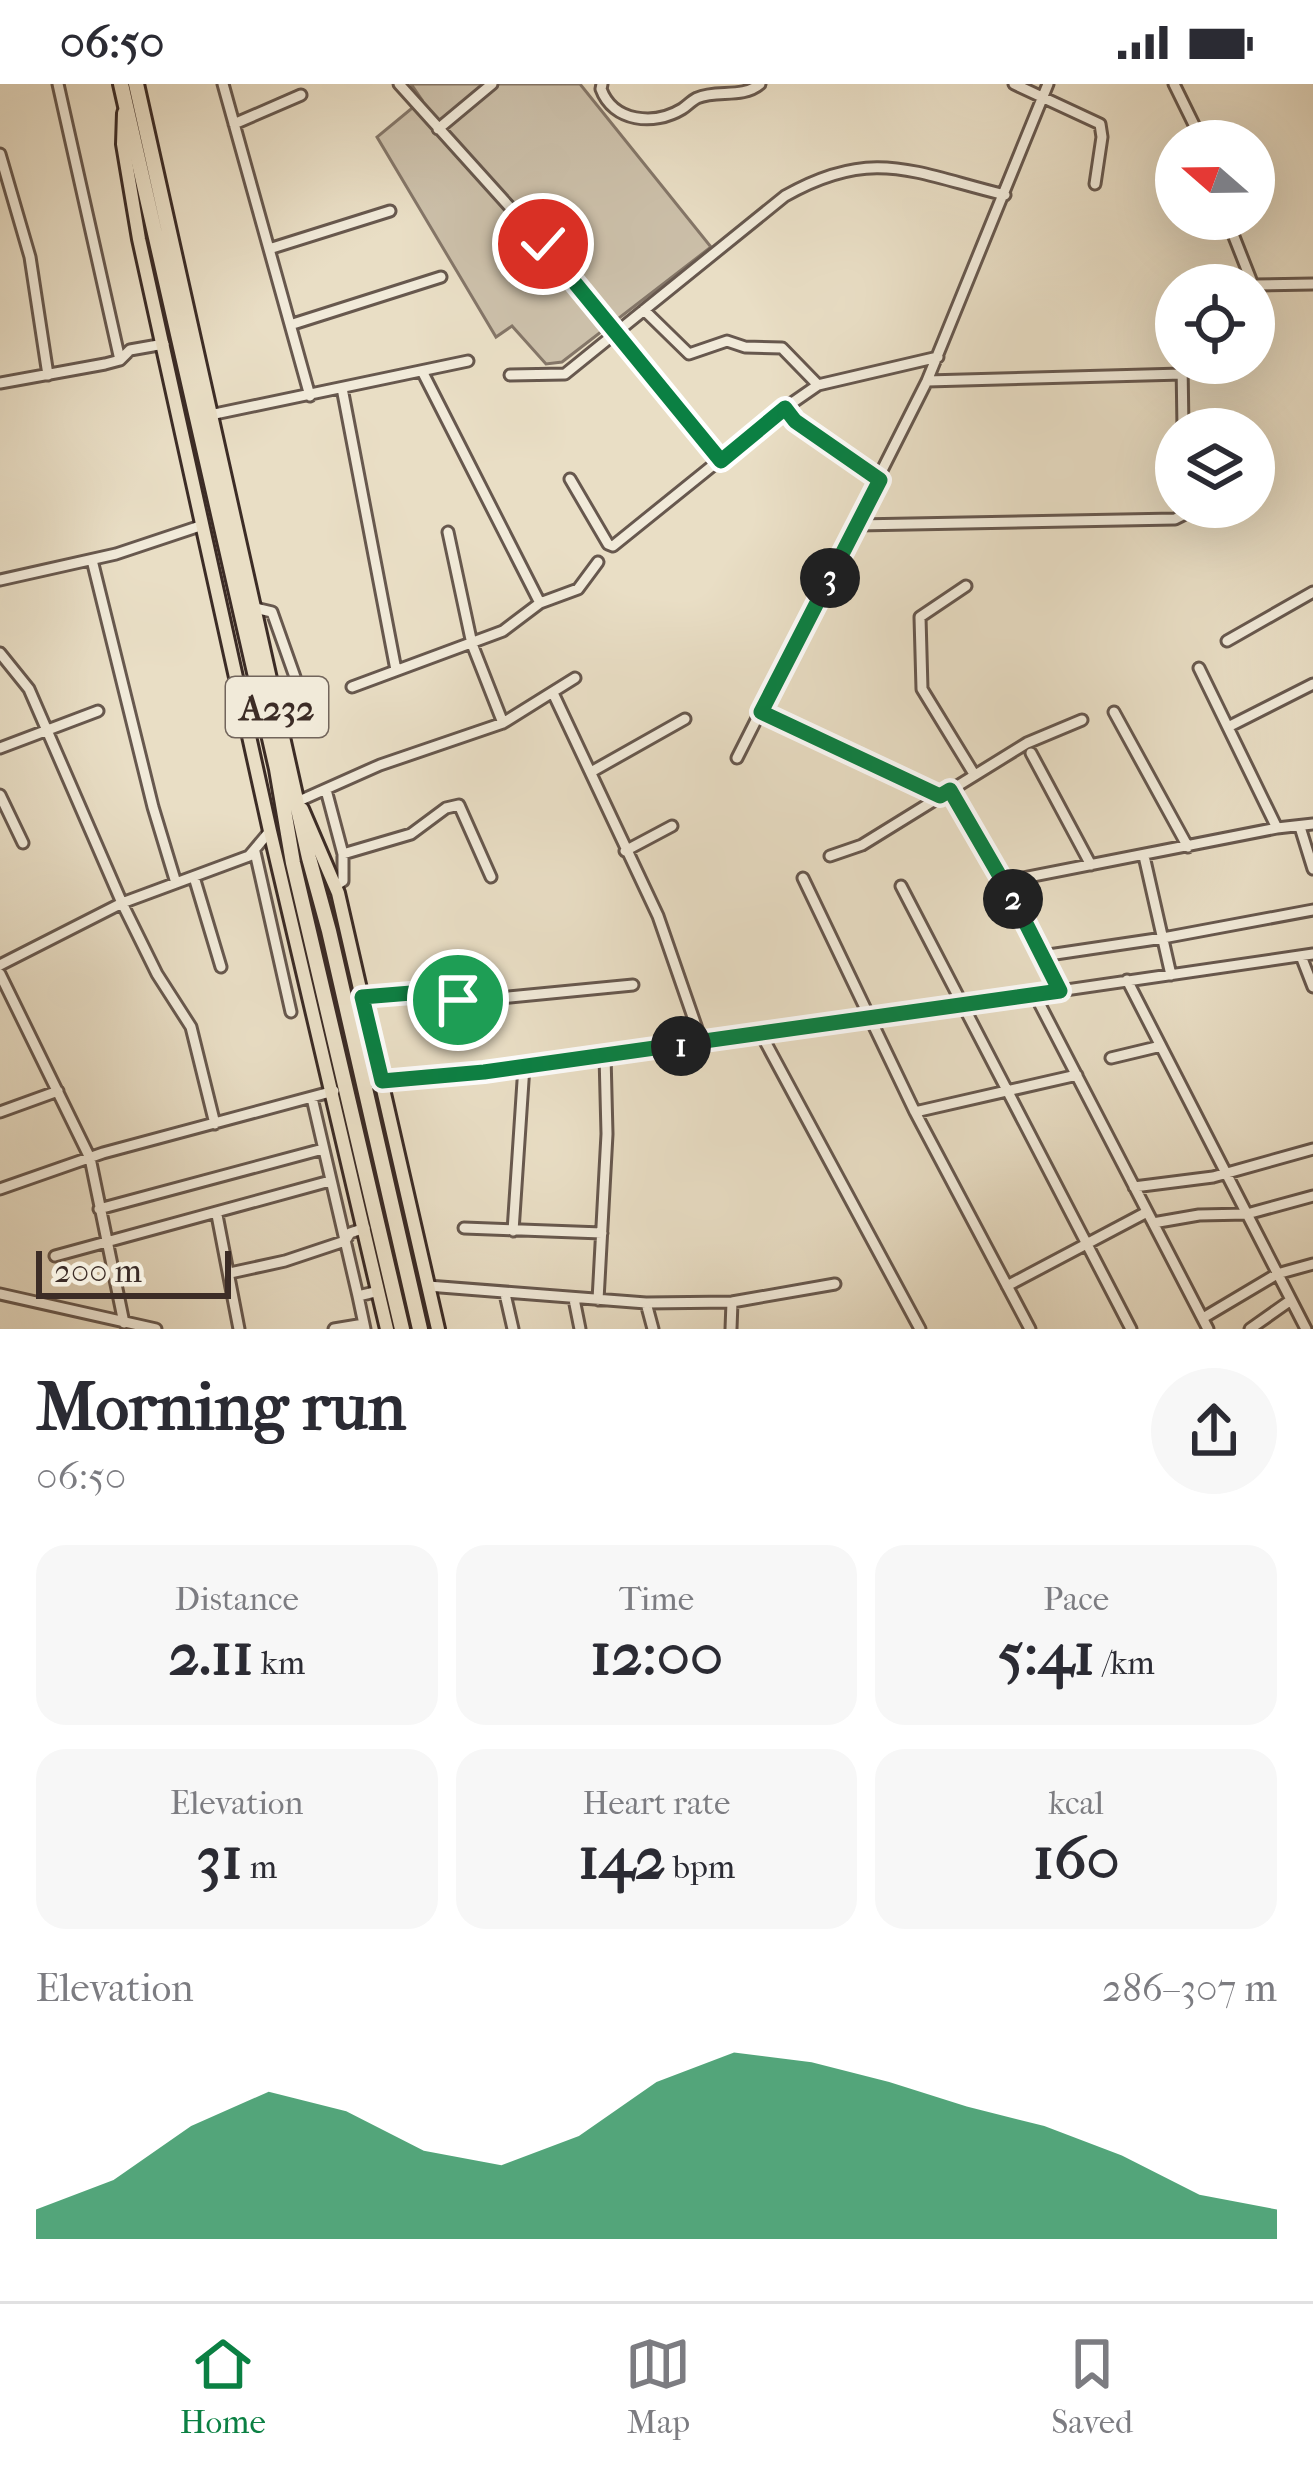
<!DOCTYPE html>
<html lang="en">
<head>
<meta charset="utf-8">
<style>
	:root { --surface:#fff; --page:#f7f7f7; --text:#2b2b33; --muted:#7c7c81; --line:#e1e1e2; --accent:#0b8043 }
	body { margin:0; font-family:"IM FELL French Canon",serif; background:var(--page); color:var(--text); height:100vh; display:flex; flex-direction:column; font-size:45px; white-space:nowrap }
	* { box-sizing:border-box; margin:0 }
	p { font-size:39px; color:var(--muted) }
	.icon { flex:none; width:66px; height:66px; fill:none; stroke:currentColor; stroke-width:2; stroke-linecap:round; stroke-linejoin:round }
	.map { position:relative; height:1245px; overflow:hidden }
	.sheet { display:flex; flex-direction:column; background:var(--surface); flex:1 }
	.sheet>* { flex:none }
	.needle { width:78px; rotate:290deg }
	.controls { position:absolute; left:1155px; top:36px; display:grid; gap:24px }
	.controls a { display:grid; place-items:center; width:120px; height:120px; border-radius:50%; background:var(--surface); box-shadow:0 12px 48px #0002; font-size:60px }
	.scale { position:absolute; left:36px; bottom:30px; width:195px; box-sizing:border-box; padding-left:12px; border:6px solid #3c2c26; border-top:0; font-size:33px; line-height:42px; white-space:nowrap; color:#3c2c26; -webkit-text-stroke:9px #f1ead9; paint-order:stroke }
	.pin { position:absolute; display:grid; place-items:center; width:102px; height:102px; color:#fff; margin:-51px; border:6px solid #fff; border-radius:50%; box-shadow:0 3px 12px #0007 }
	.km { position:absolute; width:60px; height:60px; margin:-30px; border-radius:50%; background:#222; color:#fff; font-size:33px; line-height:60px; text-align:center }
	.round { display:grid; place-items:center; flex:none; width:126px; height:126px; border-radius:63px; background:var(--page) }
	.head { display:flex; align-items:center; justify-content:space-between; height:204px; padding:0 36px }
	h1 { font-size:66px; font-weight:700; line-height:90px }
	.stats { display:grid; grid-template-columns:repeat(3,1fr); gap:18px; height:204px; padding:12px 36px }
	.stats div { display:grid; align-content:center; border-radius:30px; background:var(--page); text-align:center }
	.stats b { font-size:60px; font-weight:700 }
	.stats small { font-size:33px; font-weight:400 }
	.stats p { font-size:33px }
	.chart { height:336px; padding:24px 36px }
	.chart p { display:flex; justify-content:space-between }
	.chart svg { width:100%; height:216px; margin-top:12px; fill:var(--accent); opacity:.7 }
	.status { display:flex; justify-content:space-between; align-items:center; height:84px; padding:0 60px; background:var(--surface); direction:ltr }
	.status svg { height:33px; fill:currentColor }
	.dock { display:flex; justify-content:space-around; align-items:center; height:168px; border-top:3px solid var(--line); background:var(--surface); font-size:33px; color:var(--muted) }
	.dock a { display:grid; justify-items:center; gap:6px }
	.dock .current { color:var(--accent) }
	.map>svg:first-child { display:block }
</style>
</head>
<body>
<div class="status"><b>06:50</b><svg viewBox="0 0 49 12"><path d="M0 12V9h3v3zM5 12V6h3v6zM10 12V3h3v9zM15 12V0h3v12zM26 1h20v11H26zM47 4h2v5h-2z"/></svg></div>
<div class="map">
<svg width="1313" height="1245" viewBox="0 0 1313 1245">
	<rect width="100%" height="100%" fill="#e9dec5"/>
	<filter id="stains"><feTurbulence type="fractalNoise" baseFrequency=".00167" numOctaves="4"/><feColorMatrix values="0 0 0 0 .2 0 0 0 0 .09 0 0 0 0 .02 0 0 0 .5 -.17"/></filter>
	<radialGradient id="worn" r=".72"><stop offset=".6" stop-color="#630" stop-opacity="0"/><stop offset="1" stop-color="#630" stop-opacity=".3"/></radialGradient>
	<path fill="#ccc0aa" stroke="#847668" stroke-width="3" d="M 411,0 L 580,0 L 711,163 L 562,278 L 546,280 L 512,242 L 496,253 L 377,53 L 422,16 Z"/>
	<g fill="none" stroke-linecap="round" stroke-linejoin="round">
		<g stroke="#67584e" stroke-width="15">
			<path id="minor" d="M 58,0 L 120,276
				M 223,0 L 310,312
				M 399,0 L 543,160 L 721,377
				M 602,0 L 601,5 C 613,38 654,42 682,25 C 687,22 691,17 697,14 C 717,5 742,15 760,0
				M 1014,0 L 1100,40 L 1102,53 L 1095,100
				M 1174,0 L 1202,57
				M 234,40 L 301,11
				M 438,45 L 492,0
				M 0,70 L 30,173 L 48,291
				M 1227,135 L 1253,201
				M 269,165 L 390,127
				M 1254,201 L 1313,200
				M 644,226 L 689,270 L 727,257 L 745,263 L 782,264 L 818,301
				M 293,240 L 441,193
				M 1182,279 L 1183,345
				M 422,287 L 540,519
				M 510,291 L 565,290 L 785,112 C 873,62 914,89 1005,111
				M 927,297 L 1182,290
				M 0,299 L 105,280 L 120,276 L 130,266 L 164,260
				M 342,304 L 396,586
				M 785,324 L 795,337 L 880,396
				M 210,331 L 468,277
				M 570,395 L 608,460 L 613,462 L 779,328 L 818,301 L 938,273
				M 857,441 L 1175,435 L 1183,431 L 1185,423
				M 448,448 L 472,560 L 503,639
				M 92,476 L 153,723 L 176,799
				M 0,496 L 116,470 L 203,441
				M 966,502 L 920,533 L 922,605 L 974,690
				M 255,524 L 272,528 L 295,593
				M 1227,557 L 1313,508
				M 0,569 L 29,605 L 122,819 L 157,890 L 191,943 L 215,1040
				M 1199,584 L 1277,744
				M 352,603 L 503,547 L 540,519 L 578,505 L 598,478
				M 553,609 L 658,832 L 702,959
				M 761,628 L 940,712
				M 1114,628 L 1188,763
				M 1230,642 L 1313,600
				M 0,664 L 98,627
				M 1031,669 L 1091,781
				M 737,674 L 927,297 L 1048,0
				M 591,688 L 685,635
				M 326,706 L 343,770 L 343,797 L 335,802
				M 950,706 L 1003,798
				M 0,711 L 23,759
				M 299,717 L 380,681 L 503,639 L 575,594
				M 1300,743 L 1313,785
				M 625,767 L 672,742
				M 255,768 L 291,928
				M 343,770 L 411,750 L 446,724 L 459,721 L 491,793
				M 830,772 L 862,761 L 1027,659 L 1082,636
				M 1144,772 L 1171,891
				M 194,793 L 221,883
				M 803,794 L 915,1028 L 1030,1245
				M 901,802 L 1131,1245
				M 1042,872 L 1163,854 L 1313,826
				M 1301,872 L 1313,903
				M 0,881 L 122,819 L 249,772 L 270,747
				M 0,890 L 90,1074 L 124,1239
				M 1127,896 L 1247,1130 L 1313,1112
				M 1060,907 L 1003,798 L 1277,744 L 1313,740
				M 1035,911 L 1208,1245
				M 362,913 L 436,907 L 468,917 L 633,901
				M 761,950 L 920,1245
				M 1111,974 L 1161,962
				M 382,997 L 484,988 L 702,959 L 1313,870
				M 312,1014 L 358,1212 L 379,1207
				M 0,1028 L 58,1007
				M 915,1028 L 1077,991
				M 1134,1103 L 1213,1093 L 1313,1065
				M 0,1105 L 103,1069 L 334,1007
				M 99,1125 L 323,1065
				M 217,1131 L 239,1245
				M 1153,1139 L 1199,1131 L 1247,1130 L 1306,1245
				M 464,1144 L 602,1149
				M 513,1147 L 524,982
				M 55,1172 L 330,1097
				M 230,1189 L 285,1177 L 345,1157 L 350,1149 L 365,1144
				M 428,1202 L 646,1219 L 732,1218 L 835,1200
				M 1007,1202 L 1147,1128
				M 0,1210 L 156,1245
				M 505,1210 L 513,1245
				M 358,1212 L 365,1245
				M 574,1215 L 580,1245
				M 598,1216 L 607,1050 L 605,971
				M 646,1219 L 653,1245
				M 1203,1234 L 1277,1190 L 1313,1180
				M 334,1245 L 364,1240
				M 731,1245 L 732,1218
				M 1250,1245 L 1291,1216"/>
		</g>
		<g stroke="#3c2c26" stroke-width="18">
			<path id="major" d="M 124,29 L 123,60 L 139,155 L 270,747 L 387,1245
				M 302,725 L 338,809 L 438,1245"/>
		</g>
		<g stroke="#3c2c26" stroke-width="20">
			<path id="highway" d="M 121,0 L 277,685 L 293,779 L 402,1245
				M 136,0 L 309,774 L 329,847 L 420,1245"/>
		</g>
		<use href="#minor" stroke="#f1ead9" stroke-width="9"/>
		<use href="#major" stroke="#e9dec5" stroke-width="12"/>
		<use href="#highway" stroke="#e9dec5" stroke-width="14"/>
	</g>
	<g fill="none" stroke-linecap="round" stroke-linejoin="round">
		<g stroke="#fff" stroke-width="24">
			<path id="route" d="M 458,916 L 436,907 L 362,913 L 382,997 L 484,988 L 1060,907 L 1016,820 L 950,706 L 940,712 L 761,628 L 880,396 L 795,337 L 785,324 L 721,377 L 543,160"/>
		</g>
		<use href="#route" stroke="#0b8043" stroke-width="15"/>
	</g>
	<g text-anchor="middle" stroke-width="9" stroke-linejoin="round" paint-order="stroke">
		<rect fill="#f1ead9" stroke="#72655c" stroke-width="3" x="226" y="593" width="102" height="60" rx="9"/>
		<g font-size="36" font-weight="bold" fill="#3c2c26">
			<text x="277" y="636">A232</text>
		</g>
	</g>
	<rect width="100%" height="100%" filter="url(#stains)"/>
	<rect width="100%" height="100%" fill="url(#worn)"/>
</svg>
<div class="controls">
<a><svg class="needle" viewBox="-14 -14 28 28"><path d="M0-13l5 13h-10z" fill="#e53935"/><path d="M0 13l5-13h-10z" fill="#7c7c81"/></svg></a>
<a><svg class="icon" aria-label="locate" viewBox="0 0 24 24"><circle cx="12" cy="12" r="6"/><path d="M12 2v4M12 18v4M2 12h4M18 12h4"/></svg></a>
<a><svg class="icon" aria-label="layers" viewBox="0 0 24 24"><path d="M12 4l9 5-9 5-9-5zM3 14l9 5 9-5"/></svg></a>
</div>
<div class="scale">200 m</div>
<div class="pin" style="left:458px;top:916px;background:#1e9e55"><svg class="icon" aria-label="arrive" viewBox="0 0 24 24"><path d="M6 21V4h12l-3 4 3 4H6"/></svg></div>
<div class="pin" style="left:543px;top:160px;background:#d93025"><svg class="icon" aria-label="check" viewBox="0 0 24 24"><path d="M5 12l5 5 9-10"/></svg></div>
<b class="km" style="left:681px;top:962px">1</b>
<b class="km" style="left:1013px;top:815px">2</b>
<b class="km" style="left:830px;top:494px">3</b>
</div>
<section class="sheet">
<div class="head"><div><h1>Morning run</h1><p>06:50</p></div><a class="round"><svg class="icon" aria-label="share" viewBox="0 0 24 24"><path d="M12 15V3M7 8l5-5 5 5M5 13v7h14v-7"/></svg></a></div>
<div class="stats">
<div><p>Distance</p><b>2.11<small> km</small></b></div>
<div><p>Time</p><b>12:00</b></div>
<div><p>Pace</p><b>5:41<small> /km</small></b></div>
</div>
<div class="stats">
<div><p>Elevation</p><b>31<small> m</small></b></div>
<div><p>Heart rate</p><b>142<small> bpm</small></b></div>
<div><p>kcal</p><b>160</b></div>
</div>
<div class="chart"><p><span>Elevation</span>286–307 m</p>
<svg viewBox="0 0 160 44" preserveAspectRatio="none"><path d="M0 44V38L10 32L20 21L30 14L40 18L50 26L60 29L70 23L80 12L90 6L100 8L110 12L120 17L130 21L140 27L150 35L160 38V44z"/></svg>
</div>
</section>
<nav class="dock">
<a class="current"><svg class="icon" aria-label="home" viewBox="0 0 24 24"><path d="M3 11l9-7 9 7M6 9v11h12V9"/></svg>Home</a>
<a><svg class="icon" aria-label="map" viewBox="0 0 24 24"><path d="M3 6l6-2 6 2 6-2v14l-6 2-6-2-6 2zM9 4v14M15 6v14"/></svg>Map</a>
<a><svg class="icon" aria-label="saved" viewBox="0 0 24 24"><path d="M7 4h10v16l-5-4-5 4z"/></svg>Saved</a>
</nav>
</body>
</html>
